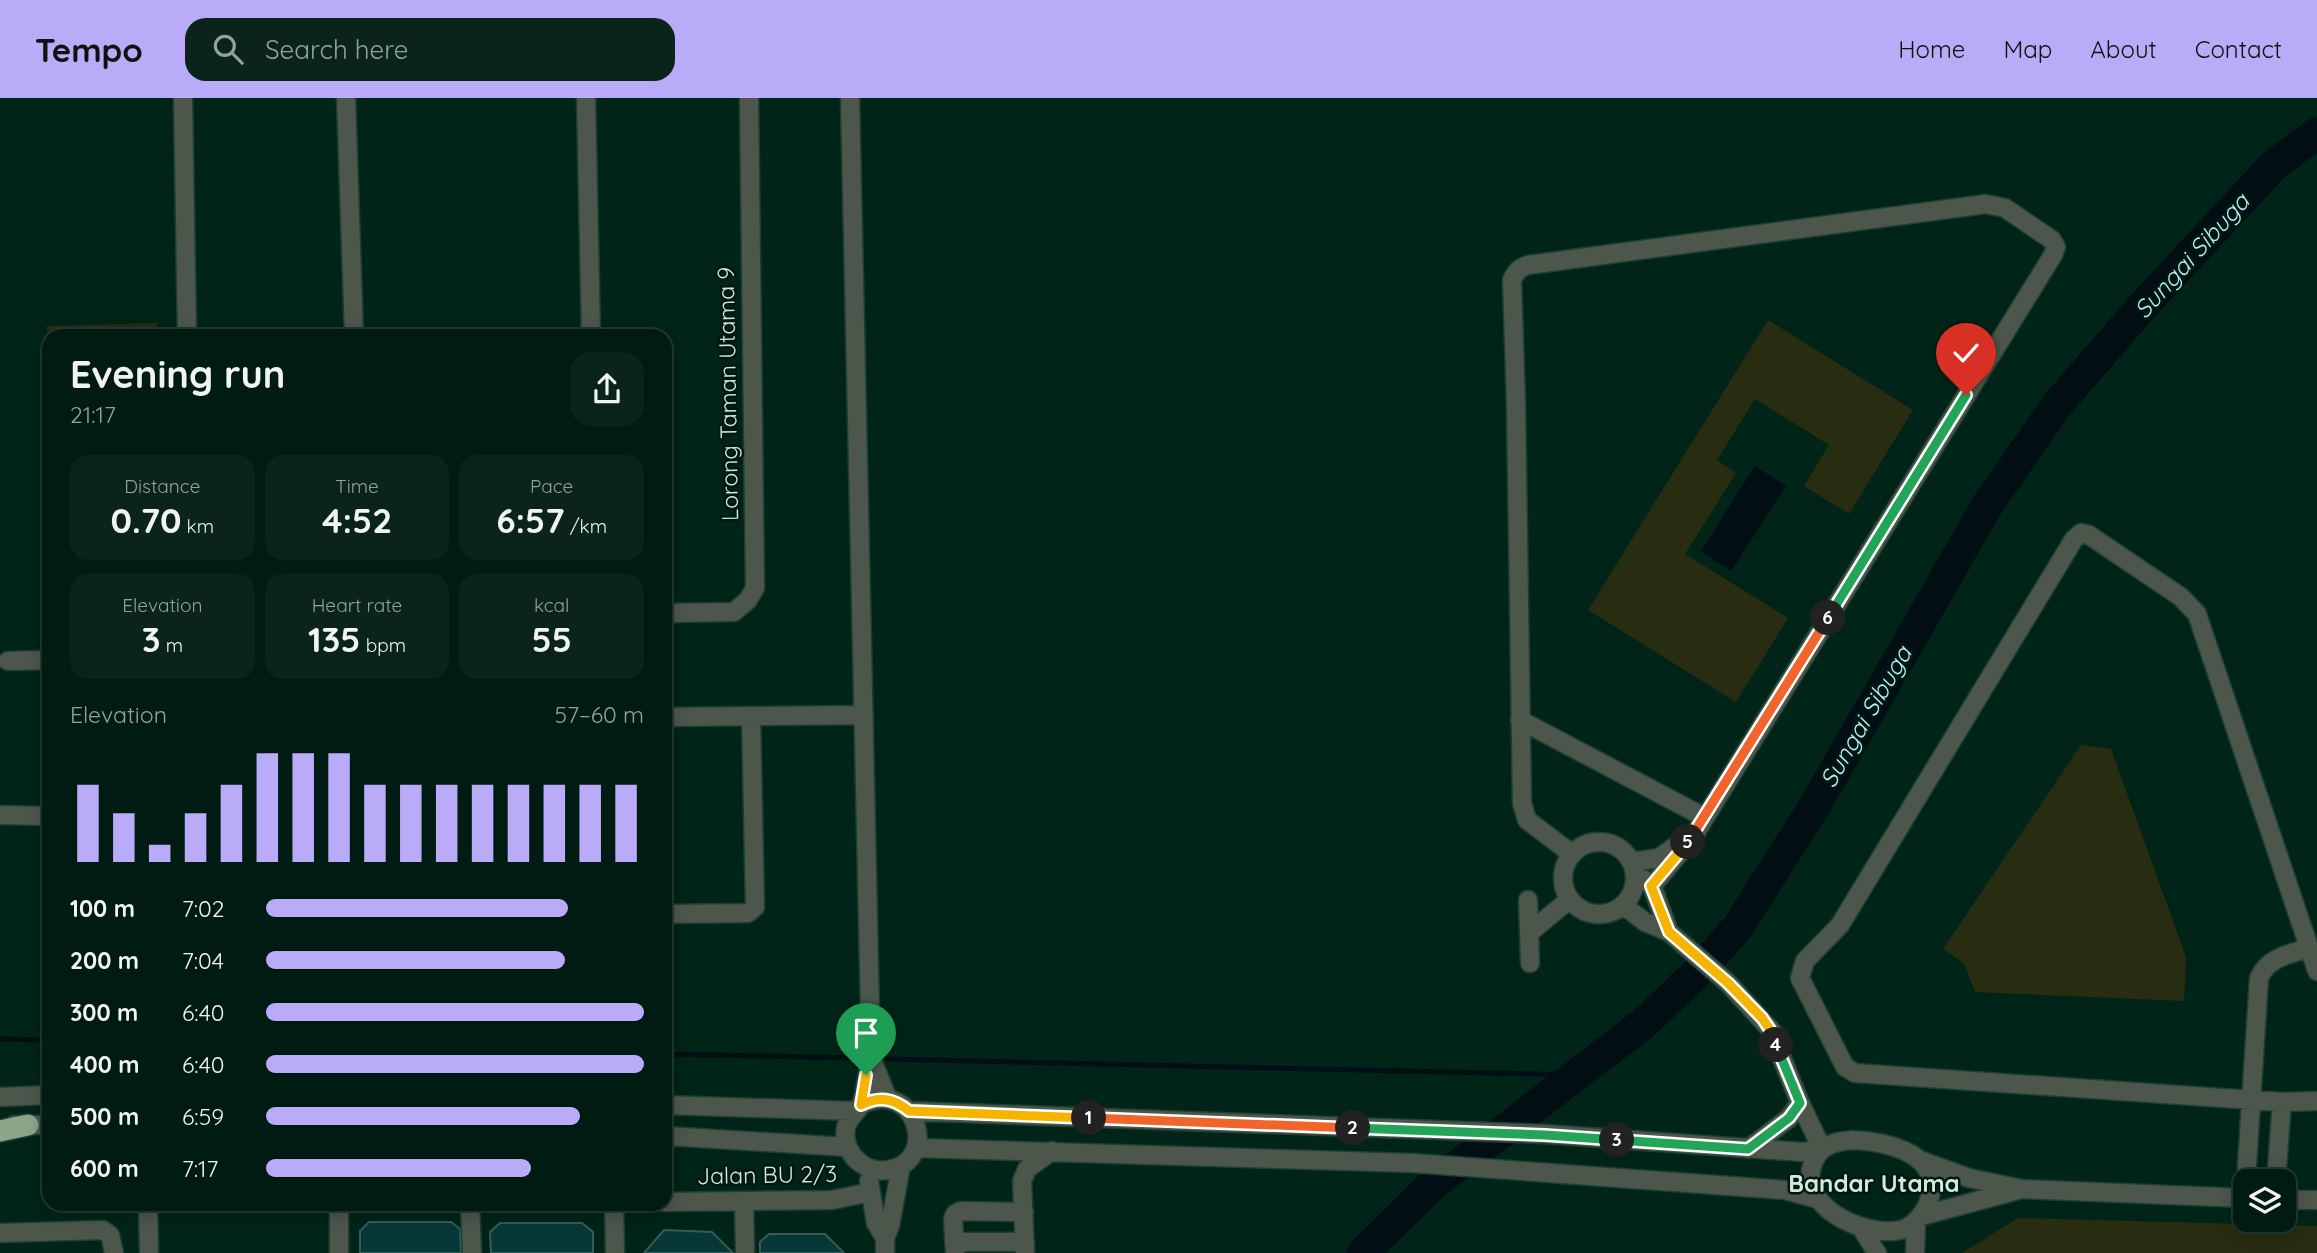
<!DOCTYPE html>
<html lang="en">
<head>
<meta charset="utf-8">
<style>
	:root { --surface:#001b12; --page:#0a241b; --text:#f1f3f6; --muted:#95a19f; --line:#223932; --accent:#b9abf7 }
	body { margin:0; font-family:Quicksand,sans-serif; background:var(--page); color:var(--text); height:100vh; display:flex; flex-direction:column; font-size:26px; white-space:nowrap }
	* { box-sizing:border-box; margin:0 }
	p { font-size:23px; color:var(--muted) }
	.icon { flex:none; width:38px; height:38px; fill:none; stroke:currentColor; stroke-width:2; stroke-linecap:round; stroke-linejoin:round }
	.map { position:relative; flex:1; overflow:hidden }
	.sheet { position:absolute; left:42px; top:231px; width:630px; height:882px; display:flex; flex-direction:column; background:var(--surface); border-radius:21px; box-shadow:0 4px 18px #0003,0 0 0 2px var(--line) }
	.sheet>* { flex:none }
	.tools { position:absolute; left:2233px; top:1071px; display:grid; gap:14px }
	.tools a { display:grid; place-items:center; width:63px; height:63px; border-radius:14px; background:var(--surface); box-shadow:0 4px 18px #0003,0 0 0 2px var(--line); font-size:35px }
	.pin { position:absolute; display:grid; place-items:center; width:60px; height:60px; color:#fff; margin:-72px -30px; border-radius:50% 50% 50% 0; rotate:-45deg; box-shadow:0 0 7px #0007 }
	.pin .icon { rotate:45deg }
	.km { position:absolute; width:35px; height:35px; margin:-18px; border-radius:50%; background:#222; color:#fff; font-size:19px; line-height:35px; text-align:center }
	.round { display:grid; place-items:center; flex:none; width:74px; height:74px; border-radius:21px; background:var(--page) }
	.summary { display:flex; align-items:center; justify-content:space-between; height:119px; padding:0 28px }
	h1 { font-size:38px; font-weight:700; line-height:52px }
	.figures { display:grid; grid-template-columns:repeat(3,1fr); gap:10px; height:119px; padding:7px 28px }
	.figures div { display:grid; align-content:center; border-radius:18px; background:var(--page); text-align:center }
	.figures b { font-size:35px; font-weight:700 }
	.figures small { font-size:19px; font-weight:400 }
	.figures p { font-size:19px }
	.chart { height:196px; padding:14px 28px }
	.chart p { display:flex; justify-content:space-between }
	.chart svg { width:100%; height:126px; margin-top:7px; stroke:var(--accent); stroke-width:6 }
	ul { padding:0 28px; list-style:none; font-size:23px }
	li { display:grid; grid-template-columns:112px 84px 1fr; align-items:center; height:52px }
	li i { height:18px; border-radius:9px; background:var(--accent) }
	header { display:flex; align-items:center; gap:42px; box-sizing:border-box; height:98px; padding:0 35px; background:var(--accent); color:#111 }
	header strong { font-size:33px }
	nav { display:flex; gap:38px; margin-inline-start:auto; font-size:24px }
	.search { width:490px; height:63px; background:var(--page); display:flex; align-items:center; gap:18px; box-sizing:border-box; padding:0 24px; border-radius:21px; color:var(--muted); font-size:26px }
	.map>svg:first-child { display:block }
</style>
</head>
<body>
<header>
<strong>Tempo</strong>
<div class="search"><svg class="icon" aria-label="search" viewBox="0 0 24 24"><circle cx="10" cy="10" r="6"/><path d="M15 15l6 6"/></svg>Search here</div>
<nav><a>Home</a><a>Map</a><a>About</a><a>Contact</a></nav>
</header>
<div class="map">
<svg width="2317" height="1155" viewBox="0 0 2317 1155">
	<rect width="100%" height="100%" fill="#002418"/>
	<path fill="#282d11" d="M 1768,222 L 1913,312 L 1849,416 L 1804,388 L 1829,347 L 1755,301 L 1717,362 L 1736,375 L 1685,456 L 1788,520 L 1736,604 L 1588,512 Z
		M 157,225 L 158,238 L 49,238 L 49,272 L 47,228 Z
		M 2081,647 L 2111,651 L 2186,859 L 2184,903 L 1975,894 L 1964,865 L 1943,851 Z
		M 2018,1120 L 2317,1128 L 2317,1155 L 1962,1155 Z"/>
	<path fill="#010f14" d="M 1755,368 L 1786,388 L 1731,473 L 1701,453 Z"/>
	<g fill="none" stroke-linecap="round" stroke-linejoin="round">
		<path stroke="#010f14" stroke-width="5" d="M 0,941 L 49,942
			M 665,956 L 856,960
			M 887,961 L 1575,977"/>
		<path stroke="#010f14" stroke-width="32" d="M 1363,1155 L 1431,1088 L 1643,926 L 1696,876 L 1737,830 L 1814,709 L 1988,406 L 2057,307 L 2141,210 L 2274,67 L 2317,35"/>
	</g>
	<path fill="#073837" stroke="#315d5b" stroke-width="2" d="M 369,1124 L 451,1124 L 460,1131 L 461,1155 L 360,1155 L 360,1133 Z
		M 500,1125 L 582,1125 L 593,1134 L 593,1155 L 491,1155 L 490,1134 Z
		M 664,1132 L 712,1134 L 733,1155 L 644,1155 Z
		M 769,1136 L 825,1136 L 844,1155 L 760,1155 L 760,1144 Z"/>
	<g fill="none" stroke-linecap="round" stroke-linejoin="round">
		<g stroke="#1e3f34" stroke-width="21">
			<path id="minor" d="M 183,0 L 187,238
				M 346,0 L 354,238
				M 586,0 L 591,238
				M 850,0 L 871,960 C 867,972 866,997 861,1007 C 856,1015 849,1019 846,1029 C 841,1054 864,1076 888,1072 C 942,1063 915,978 861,1007
				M 665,515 L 734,514 L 748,502 L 755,490 L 749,0
				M 8,563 L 49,562
				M 665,619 L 864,617
				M 1520,622 L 1704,719
				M 0,717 L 49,718
				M1563 780a36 36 0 1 1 72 0a36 36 0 1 1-72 0Z
				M 1572,756 L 1527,722 L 1522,705 L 1516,307 L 1512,182 C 1516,173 1520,170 1528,167 L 1986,106 L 2005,110 L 2052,142 L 2056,149 L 2053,157 L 1693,739 L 1652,788
				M 1632,764 L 1659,760 L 1677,747
				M 1643,781 L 1652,788 L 1669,834
				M 1528,802 L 1530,865
				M 1623,807 L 1645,824 L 1669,834 L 1728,885 L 1778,940
				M 665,816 L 748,815 L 755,809 L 751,618
				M 1529,835 L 1570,801
				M 2317,873 L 2197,516 L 2181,499 L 2089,437 L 2081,435 L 2074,441 L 1840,827 L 1805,863 L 1800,880 L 1845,969 L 1855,975 L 2282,1004 L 2317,1003
				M 871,960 L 888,1001
				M 0,999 L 49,997
				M 665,1007 L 854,1013
				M 909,1013 L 1545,1036 L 1803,1054 L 1822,1051 L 1800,1005 L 1771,933
				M 14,1027 L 49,1027
				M 665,1038 L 848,1049
				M 1852,1042 C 1881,1043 1937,1053 1931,1093 C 1930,1100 1928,1107 1924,1113 C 1918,1122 1911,1130 1900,1132 C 1866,1140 1796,1109 1813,1065 C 1816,1058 1819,1052 1826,1049 C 1833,1044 1843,1043 1852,1042 Z
				M 916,1050 L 1412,1065 L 1785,1092 L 1818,1101
				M 1748,1051 L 1789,1020 L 1800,1005
				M 1919,1062 L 1969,1080 L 2022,1091 L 2245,1100
				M 869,1083 L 876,1125 L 885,1140
				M 2246,1083 L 2259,880 C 2268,859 2290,856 2309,850
				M 2276,1083 L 2282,1004
				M 2284,1102 L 2317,1102
				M 744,1103 L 745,1155
				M 665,1104 L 832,1102 L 870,1094
				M 148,1106 L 149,1155
				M 470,1106 L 472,1155
				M 614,1106 L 615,1155
				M 1921,1118 L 2018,1092
				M 1860,1128 L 1877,1155
				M 0,1135 L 103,1132 L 110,1137 L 114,1155
				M 954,1144 L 1025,1144
				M 339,1155 L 339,1106
				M 885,1155 L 885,1140 L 890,1128 L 901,1068
				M 955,1155 L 953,1121 L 955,1116 L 961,1113 L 1024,1114
				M 1025,1155 L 1022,1083 L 1027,1071 L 1052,1053
				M 1915,1155 L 1916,1125"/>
		</g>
		<g stroke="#1e3f34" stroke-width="24">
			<path id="highway" d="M 0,1033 L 28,1027"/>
		</g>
		<use href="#minor" stroke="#4c564b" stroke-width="18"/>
		<use href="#highway" stroke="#8da68a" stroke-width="21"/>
	</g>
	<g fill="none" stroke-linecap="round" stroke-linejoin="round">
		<g stroke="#fff" stroke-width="14">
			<path id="split-1" d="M 866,977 L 861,1007 C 879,998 893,1000 909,1013 L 1089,1020"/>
		</g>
		<g stroke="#fff" stroke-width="14">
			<path id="split-2" d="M 1089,1020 L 1353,1030"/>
		</g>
		<g stroke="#fff" stroke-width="14">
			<path id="split-3" d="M 1353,1030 L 1545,1037 L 1617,1042"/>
		</g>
		<g stroke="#fff" stroke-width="14">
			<path id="split-4" d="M 1617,1042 L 1748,1051 L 1789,1020 L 1800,1005 L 1776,947"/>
		</g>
		<g stroke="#fff" stroke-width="14">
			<path id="split-5" d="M 1688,744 L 1651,788 L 1669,834 L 1728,885 L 1762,920 L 1771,933 L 1776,947"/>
		</g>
		<g stroke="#fff" stroke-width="14">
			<path id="split-6" d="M 1688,744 L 1828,520"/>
		</g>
		<g stroke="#fff" stroke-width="14">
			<path id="split-7" d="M 1828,520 L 1966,297"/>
		</g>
		<use href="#split-1" stroke="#f5b400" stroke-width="9"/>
		<use href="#split-2" stroke="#f0652b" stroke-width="9"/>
		<use href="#split-3" stroke="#22a559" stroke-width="9"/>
		<use href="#split-4" stroke="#22a559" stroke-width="9"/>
		<use href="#split-5" stroke="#f5b400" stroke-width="9"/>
		<use href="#split-6" stroke="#f0652b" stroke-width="9"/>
		<use href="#split-7" stroke="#22a559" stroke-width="9"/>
	</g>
	<g text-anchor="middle" stroke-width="5" stroke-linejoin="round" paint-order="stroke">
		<g font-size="23" fill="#d4e8df" stroke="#001910">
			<text transform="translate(728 296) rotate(-91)" y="8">Lorong Taman Utama 9</text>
			<text transform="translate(767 1077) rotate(-1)" y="8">Jalan BU 2/3</text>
		</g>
		<g font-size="24" font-style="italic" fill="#b8ecfb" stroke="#001910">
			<text transform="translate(2192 158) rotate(-48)" y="8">Sungai Sibuga</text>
			<text transform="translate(1866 619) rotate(-60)" y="8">Sungai Sibuga</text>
		</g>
		<g font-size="24" font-weight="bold" fill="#d4e8df" stroke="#001910">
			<text x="1874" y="1094">Bandar Utama</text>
		</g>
	</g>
</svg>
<div class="tools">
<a><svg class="icon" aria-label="layers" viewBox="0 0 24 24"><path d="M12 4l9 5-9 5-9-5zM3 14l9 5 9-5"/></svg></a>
</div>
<div class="pin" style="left:866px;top:977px;background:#1e9e55"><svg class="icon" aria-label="arrive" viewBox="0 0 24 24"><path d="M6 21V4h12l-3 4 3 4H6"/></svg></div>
<div class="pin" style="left:1966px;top:297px;background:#d93025"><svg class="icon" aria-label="check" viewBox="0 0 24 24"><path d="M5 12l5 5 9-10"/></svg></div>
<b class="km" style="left:1089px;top:1020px">1</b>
<b class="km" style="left:1353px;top:1030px">2</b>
<b class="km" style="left:1617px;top:1042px">3</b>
<b class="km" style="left:1776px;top:947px">4</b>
<b class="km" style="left:1688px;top:744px">5</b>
<b class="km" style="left:1828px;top:520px">6</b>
<section class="sheet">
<div class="summary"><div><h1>Evening run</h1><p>21:17</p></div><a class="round"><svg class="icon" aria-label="share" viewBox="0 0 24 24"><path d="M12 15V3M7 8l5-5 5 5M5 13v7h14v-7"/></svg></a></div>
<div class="figures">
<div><p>Distance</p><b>0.70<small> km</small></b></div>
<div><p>Time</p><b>4:52</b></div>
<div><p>Pace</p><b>6:57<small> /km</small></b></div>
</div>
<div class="figures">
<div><p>Elevation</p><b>3<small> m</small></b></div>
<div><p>Heart rate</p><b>135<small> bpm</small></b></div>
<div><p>kcal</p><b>55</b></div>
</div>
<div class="chart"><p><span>Elevation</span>57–60 m</p>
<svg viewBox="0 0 160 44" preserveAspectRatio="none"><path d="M5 44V17M15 44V27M25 44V38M35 44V27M45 44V17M55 44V6M65 44V6M75 44V6M85 44V17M95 44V17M105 44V17M115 44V17M125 44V17M135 44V17M145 44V17M155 44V17"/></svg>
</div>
<ul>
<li><b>100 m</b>7:02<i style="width:80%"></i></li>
<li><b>200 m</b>7:04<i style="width:79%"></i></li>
<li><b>300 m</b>6:40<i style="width:100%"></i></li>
<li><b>400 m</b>6:40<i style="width:100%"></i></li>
<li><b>500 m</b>6:59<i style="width:83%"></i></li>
<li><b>600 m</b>7:17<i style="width:70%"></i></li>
</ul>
</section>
</div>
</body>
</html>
